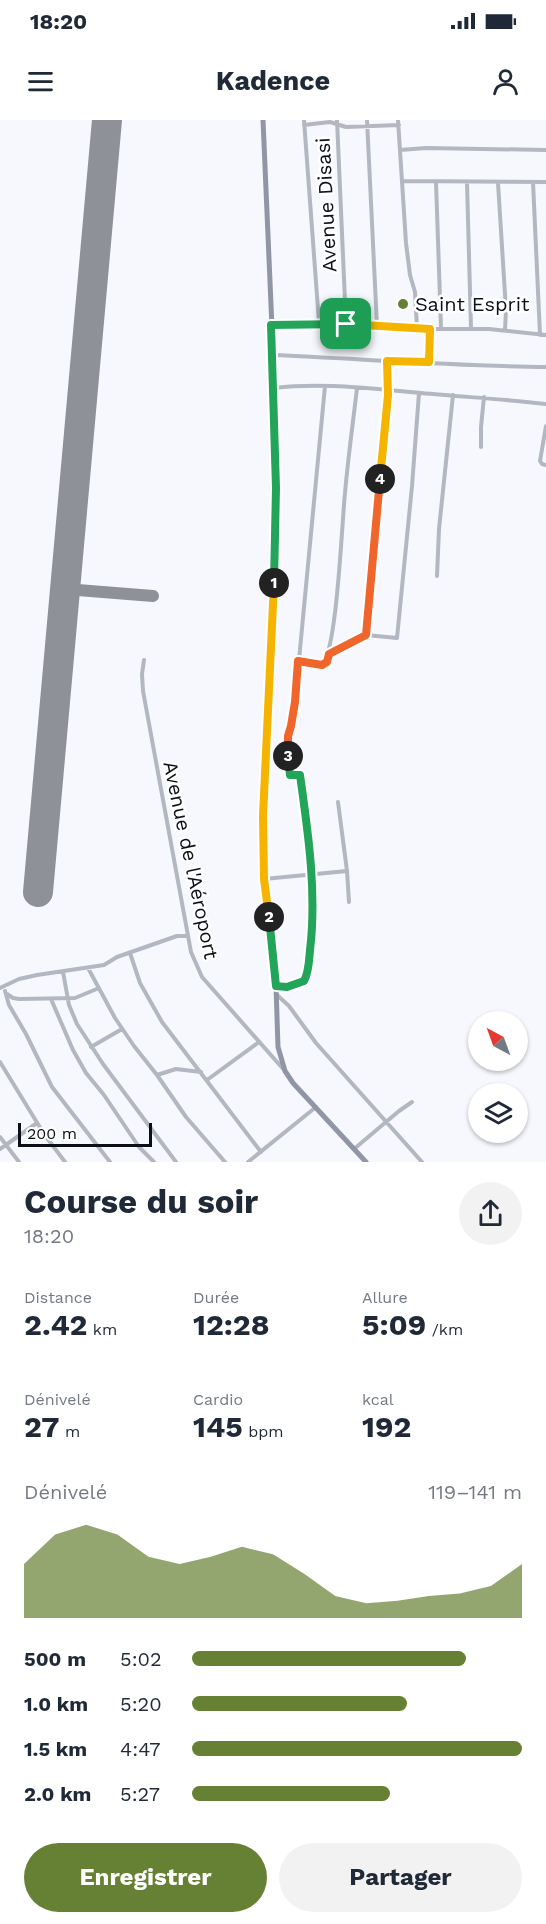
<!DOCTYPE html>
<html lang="fr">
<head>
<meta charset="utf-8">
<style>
	:root { --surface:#fff; --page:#f2f2f3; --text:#1f2937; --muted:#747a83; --accent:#678134 }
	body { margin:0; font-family:"Work Sans",sans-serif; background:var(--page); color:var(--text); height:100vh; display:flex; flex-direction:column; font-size:22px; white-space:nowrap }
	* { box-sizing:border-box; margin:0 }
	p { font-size:20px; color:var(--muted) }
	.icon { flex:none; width:33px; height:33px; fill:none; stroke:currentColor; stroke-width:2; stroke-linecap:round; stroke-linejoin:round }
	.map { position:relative; height:1042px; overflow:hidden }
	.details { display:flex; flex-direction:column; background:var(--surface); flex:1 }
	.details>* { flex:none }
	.needle { width:39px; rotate:319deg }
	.tools { position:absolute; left:468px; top:891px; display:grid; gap:12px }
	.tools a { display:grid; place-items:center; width:60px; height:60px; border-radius:50%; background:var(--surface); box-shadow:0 2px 4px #0004; font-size:30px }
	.scale { position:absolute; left:18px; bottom:15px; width:134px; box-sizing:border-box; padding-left:6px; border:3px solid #0c0f17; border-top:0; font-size:16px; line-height:21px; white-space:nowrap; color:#0c0f17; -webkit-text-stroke:4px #fff; paint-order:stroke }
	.pin { position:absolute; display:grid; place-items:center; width:51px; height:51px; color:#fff; margin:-26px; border-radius:12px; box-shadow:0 3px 9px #0006 }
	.km { position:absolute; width:30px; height:30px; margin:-15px; border-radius:50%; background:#222; color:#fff; font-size:16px; line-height:30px; text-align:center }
	.round { display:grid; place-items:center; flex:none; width:63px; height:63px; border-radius:32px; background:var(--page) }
	.headline { display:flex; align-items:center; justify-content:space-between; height:102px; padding:0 24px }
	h1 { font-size:33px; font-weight:700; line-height:45px }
	.stats { display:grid; grid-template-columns:repeat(3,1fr); gap:9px; height:102px; padding:6px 24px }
	.stats div { display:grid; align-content:center }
	.stats b { font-size:30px; font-weight:700 }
	.stats small { font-size:16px; font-weight:400 }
	.stats p { font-size:16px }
	.chart { height:168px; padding:12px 24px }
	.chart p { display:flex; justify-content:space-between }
	.chart svg { width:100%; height:108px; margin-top:6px; fill:var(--accent); opacity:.7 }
	.button { display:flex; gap:12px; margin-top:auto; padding:12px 24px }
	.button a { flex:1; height:69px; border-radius:36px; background:var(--accent); color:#fff; font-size:24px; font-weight:700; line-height:69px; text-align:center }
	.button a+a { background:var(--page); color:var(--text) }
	ul { padding:0 24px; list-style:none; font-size:20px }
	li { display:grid; grid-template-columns:96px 72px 1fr; align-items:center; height:45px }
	li i { height:15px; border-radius:8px; background:var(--accent) }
	.status { display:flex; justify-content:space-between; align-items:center; height:42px; padding:0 30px; background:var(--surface); direction:ltr }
	.status svg { height:16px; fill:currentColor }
	header { display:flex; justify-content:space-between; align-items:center; height:78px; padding:0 24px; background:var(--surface); font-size:27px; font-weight:700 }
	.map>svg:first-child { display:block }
</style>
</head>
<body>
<div class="status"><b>18:20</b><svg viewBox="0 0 49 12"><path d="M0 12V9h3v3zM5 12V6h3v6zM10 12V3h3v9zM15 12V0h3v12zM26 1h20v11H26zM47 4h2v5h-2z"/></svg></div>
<header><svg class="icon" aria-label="menu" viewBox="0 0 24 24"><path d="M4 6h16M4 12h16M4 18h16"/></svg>Kadence<svg class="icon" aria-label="person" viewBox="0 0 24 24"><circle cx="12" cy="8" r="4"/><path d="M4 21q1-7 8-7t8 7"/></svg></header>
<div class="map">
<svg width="546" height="1042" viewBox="0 0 546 1042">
	<rect width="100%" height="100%" fill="#f6f8fd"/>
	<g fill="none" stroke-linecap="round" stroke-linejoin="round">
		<path stroke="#8e9197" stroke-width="12" d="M 65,469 L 153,476"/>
		<path stroke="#8e9197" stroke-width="30" d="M 38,772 L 107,0"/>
		<path stroke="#b2b7c1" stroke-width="4" d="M 304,0 L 319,203
			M 337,0 L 346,204
			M 367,0 L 377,206
			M 398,0 L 406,123 L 410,155 L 415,172 L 417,208
			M 304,5 L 330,2 L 346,7 L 399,5
			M 400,30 L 426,28 L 546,30
			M 403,61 L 546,62
			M 436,62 L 441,208
			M 533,62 L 540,215
			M 467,63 L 471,208
			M 498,63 L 506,190 L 505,210
			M 271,205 L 319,203 L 430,209 L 489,209 L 546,215
			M 273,235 C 364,239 455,246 546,247
			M 429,242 L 430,209
			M 274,268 C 323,262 372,269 421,273 C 463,277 504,279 546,284
			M 546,306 L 540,341 L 542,344 L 546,345
			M 481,327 L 481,307 L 484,277
			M 437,456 L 439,409 L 453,275
			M 366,515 L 374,415 L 388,275 L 387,241
			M 329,534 L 366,515 L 397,518 L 412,366 L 419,273
			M 144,540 L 142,554 L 143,571 L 191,832 L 202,857 L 285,951
			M 298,541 L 322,545 C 337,532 342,400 345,373 C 348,338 353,303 357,268
			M 338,682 L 347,751 L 349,782
			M 264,759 L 347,751
			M 130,833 L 140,863 L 162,902 L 261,1032
			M 88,848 L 115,898 L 134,926 L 157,955 L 186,997 L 225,1042
			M 63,852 L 69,885 L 77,904 L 103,944 L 176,1042
			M 276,866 L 287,866 L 304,861 C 308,853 308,843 309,834 C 316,775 309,714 300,655 L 291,655 L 289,651 L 288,616 L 291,606 L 295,582 L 325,266
			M 0,868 L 19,859 L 37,855 L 104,845 L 117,837 L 177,816 L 187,816
			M 5,871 L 9,885 L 26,914 L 52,967 L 110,1042
			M 7,874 L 13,878 L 19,879 L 75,878 L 99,868
			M 277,875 L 289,886 L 316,923 L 422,1042
			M 51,879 L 73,930 L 86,953 L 104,975 L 139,1027 L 154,1042
			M 91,927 L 122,909
			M 0,942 L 44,1014 L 65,1042
			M 157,955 L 176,949 L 201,952
			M 207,960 L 259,922
			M 0,1017 L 19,1042
			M 0,1029 L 37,1003
			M 354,1029 L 399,991 L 412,982
			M 248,1042 L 316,987"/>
		<path stroke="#9096a6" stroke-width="5" d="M 263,0 L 274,254 L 276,401 L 263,696 L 264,759 L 276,866 L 278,927 L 285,951 L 293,963 L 366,1042"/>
	</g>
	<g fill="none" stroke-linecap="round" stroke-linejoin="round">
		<g stroke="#fff" stroke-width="12">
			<path id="split-1" d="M 274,463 L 276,368 L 271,205 L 346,204"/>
		</g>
		<g stroke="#fff" stroke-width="12">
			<path id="split-2" d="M 269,797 L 264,759 L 263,696 L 274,463"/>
		</g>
		<g stroke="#fff" stroke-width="12">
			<path id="split-3" d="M 269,797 L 276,866 L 287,867 L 304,861 C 309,852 309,840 310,830 C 317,772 308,712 300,655 L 290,655 L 288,636"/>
		</g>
		<g stroke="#fff" stroke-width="12">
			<path id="split-4" d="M 288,636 L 288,616 L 291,606 L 295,582 L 298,541 L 322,545 L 327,542 L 329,534 L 366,515 L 380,359"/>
		</g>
		<g stroke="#fff" stroke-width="12">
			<path id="split-5" d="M 346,204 L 430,209 L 429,242 L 387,241 L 388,275 L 380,359"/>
		</g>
		<use href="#split-1" stroke="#22a559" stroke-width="8"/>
		<use href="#split-2" stroke="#f5b400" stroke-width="8"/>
		<use href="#split-3" stroke="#22a559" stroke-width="8"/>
		<use href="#split-4" stroke="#f0652b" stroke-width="8"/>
		<use href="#split-5" stroke="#f5b400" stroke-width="8"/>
	</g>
	<circle fill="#678134" stroke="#fff" stroke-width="2" cx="403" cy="184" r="6"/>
	<g text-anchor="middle" stroke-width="5" stroke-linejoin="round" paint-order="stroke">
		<g font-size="20" fill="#0c0f17" stroke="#fff">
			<text transform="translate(326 85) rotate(-93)" y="7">Avenue Disasi</text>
			<text transform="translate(191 740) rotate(78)" y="7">Avenue de l'Aéroport</text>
		</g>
		<g font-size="20" fill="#0c0f17" stroke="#fff" text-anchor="start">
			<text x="415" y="191">Saint Esprit</text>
		</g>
	</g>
</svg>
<div class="tools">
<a><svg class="needle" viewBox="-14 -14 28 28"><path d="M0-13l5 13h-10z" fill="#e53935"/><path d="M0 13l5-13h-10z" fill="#747a83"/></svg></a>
<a><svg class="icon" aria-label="layers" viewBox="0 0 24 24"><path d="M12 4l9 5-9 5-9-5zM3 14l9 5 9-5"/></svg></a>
</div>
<div class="scale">200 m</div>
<div class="pin" style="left:346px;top:204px;background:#1e9e55"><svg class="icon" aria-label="arrive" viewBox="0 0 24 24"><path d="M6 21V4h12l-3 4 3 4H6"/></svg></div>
<b class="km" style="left:274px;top:463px">1</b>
<b class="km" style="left:269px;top:797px">2</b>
<b class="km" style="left:288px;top:636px">3</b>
<b class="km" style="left:380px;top:359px">4</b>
</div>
<section class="details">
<div class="headline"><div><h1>Course du soir</h1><p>18:20</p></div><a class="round"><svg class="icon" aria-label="share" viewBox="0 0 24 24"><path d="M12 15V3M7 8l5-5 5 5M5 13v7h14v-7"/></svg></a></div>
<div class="stats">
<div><p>Distance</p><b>2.42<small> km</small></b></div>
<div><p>Durée</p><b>12:28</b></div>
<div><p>Allure</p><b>5:09<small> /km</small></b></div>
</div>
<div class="stats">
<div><p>Dénivelé</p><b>27<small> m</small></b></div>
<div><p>Cardio</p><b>145<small> bpm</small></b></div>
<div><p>kcal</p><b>192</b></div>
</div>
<div class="chart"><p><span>Dénivelé</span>119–141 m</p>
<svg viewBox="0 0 160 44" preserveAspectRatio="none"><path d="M0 44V22L10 10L20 6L30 10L40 19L50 22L60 19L70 15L80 18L90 26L100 35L110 38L120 37L130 35L140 34L150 31L160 22V44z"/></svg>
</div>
<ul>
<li><b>500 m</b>5:02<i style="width:83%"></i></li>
<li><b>1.0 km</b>5:20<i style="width:65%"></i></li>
<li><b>1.5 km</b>4:47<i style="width:100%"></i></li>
<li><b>2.0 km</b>5:27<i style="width:60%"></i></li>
</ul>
<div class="button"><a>Enregistrer</a><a>Partager</a></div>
</section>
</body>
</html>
